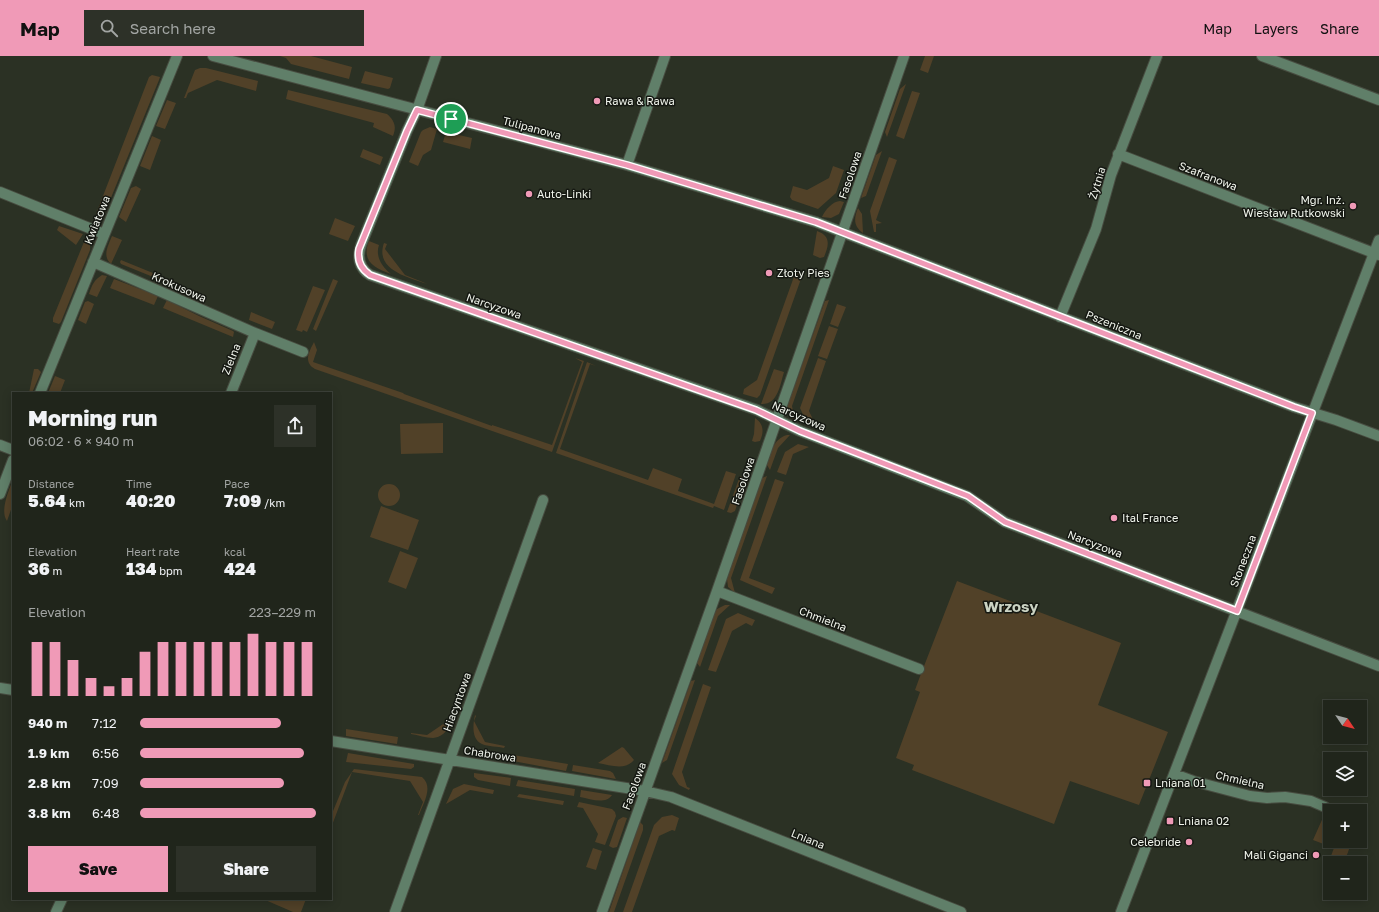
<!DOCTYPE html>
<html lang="en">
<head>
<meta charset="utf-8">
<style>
	:root { --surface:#20251b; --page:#2d3128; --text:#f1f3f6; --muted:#a2a5a3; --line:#3d423a; --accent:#f09ab7 }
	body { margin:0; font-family:"Golos Text",sans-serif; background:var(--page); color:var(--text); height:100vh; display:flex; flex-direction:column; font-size:15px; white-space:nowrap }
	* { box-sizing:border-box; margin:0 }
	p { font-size:13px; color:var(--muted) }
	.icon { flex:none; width:22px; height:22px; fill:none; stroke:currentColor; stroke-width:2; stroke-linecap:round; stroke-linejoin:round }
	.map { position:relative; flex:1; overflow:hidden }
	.panel { position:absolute; left:12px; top:336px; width:320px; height:508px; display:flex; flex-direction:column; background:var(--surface); border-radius:0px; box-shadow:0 2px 10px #0003,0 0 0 1px var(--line) }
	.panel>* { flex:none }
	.needle { width:26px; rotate:125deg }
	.buttons { position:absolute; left:1323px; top:644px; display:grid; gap:8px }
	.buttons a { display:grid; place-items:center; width:44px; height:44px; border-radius:0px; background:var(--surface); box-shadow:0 2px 10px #0003,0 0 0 1px var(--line); font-size:20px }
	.pin { position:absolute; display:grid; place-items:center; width:34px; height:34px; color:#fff; margin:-17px; border:2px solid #fff; border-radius:50%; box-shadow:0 1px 4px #0007 }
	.round { display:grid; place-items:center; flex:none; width:42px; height:42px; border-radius:0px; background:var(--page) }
	.summary { display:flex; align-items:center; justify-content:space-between; height:68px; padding:0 16px }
	h1 { font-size:22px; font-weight:800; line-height:30px }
	.stats { display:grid; grid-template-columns:repeat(3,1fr); gap:6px; height:68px; padding:4px 16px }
	.stats div { display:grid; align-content:center }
	.stats b { font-size:17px; font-weight:800 }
	.stats small { font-size:11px; font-weight:400 }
	.stats p { font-size:11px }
	.chart { height:112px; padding:8px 16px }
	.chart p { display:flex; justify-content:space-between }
	.chart svg { width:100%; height:72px; margin-top:4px; stroke:var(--accent); stroke-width:6 }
	.button { display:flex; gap:8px; margin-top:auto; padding:8px 16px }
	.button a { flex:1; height:46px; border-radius:0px; background:var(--accent); color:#111; font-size:16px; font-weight:800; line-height:46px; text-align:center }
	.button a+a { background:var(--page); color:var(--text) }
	ul { padding:0 16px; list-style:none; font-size:13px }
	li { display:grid; grid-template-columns:64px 48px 1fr; align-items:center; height:30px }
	li i { height:10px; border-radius:5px; background:var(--accent) }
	header { display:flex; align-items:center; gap:24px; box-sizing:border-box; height:56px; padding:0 20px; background:var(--accent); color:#111 }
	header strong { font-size:19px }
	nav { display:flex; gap:22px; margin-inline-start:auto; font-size:14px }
	.search { width:280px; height:36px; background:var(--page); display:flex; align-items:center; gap:10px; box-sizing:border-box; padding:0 14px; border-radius:0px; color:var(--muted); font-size:15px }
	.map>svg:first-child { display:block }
</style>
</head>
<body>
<header>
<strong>Map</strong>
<div class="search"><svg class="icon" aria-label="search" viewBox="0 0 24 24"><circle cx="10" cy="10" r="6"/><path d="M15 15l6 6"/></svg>Search here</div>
<nav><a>Map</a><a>Layers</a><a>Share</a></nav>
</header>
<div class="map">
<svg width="1379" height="856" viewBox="0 0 1379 856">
	<rect width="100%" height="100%" fill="#2b3124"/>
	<path fill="#514128" d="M 280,0 L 311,0 L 352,11 L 349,23 L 291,8 L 286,2 Z
		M 925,0 L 934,0 L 928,17 L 920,14 Z
		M 200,12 L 206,12 L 258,25 L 256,35 L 217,24 L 188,37 L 186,42 L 184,42 L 195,14 Z
		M 365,15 L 393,22 L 390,32 L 388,33 L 361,27 Z
		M 152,19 L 160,21 L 159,24 L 106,154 L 103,159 L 98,164 L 96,158 L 149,21 Z
		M 906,28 L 887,81 L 885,76 L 900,33 Z
		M 288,34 L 387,58 C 394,64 397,70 393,80 L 373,71 L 374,67 L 286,43 Z
		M 912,35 L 920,37 L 904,83 L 896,80 Z
		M 167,44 L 176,47 L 165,73 L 156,70 Z
		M 430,71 L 437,73 L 431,94 L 423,99 L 418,110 L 409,106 L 421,76 L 423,74 Z
		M 446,76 L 472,82 L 470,93 L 443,86 Z
		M 152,80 L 161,84 L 150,114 L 140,110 Z
		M 363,93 L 383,101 L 380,109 L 360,101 Z
		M 882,95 L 866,140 L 861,142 L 876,99 Z
		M 889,101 L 897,104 L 876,164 L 882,167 L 876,168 L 876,176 L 874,176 L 870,155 Z
		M 833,110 L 844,114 L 836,137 L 818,153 L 792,144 L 790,141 L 793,130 L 807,134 L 829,122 Z
		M 136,130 L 141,133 L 126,166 L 119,161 L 131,132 Z
		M 840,145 L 844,146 L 839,158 L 831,162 L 822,161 C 825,154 833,145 840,145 Z
		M 858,152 L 862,158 L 863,177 C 853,170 854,162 858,152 Z
		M 335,162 L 355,170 L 348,185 L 329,178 Z
		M 59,170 L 83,178 L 76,189 L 57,174 Z
		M 817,175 C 831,180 829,189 824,201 L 820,202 L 813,199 Z
		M 112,180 L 122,184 L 111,208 C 102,200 108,190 112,180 Z
		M 86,181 L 90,187 L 90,194 L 61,266 L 59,268 L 53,266 L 53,262 Z
		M 369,185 L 379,189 C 375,200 382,211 391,218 C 374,212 361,205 369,185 Z
		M 384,187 L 387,188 L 385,193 L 405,219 L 430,229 C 411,222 374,215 384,187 Z
		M 121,204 L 175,226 L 173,229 L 121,208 L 120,206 Z
		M 796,215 L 803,217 L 760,339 L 757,342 L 743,338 L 744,333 L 757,324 Z
		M 102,219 L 107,220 L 97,241 L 89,238 C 92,229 94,224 102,219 Z
		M 114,223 L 158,240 L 154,249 L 110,232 Z
		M 333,223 L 338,225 L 316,275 L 313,273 Z
		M 313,230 L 325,234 L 307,276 L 303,274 L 302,276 L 296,274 Z
		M 167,244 L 199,260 L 233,275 L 234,276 L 233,281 L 163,252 Z
		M 829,244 L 792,350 L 795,365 L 789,359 L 787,351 L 825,245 Z
		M 88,245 L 94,248 L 86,268 L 78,264 L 85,246 Z
		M 837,248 L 846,251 L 838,271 L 830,268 Z
		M 251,256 L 275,266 L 272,273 L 249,264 Z
		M 829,270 L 838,273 L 827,303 L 818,300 Z
		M 314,286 L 317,294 L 313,306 L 403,337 L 404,338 L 492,370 L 492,369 L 552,389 L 582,306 L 575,302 L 584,305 L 552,396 L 315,313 C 303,306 309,296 314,286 Z
		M 818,302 L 826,305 L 809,355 L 816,370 L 819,371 L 819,372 L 809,369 L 810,367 L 806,365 L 800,352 Z
		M 587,306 L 596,310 L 590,308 L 560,393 L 648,424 L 653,412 L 682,423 L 678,435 L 714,448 L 726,415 L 736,418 L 724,454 L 714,450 L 713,452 L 556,397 Z
		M 34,313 L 38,313 L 41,316 L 32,337 L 29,337 Z
		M 774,313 L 784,316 C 780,329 778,349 761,348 Z
		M 55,320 L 65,324 L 60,337 L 48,337 Z
		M 755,362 C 764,368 764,376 760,385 L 755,386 L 752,385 L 754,378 Z
		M 443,367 L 443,397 L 401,398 L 400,368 Z
		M 787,379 L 790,379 L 778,392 L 770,414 L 767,409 C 771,397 773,383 787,379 Z
		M 798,388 L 809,391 L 793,398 L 786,419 L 777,416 L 785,396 Z
		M 740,420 L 743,421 L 745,425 L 735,455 L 731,457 L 727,456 Z
		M 767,420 L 731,522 L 735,537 L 728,531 L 727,523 L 762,422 Z
		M 775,423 L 784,426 L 749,522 L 775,532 L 772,538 L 740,524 Z
		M 12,426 L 13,426 L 13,448 L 7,465 C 0,456 8,436 12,426 Z
		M378 439a11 11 0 1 1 22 0a11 11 0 1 1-22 0Z
		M 381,450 L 419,464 L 408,494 L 370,481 Z
		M 400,495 L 418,502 L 406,533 L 388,526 Z
		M 957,525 L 1121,587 L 1098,649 L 1168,676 L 1139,749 L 1070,725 L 1054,768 L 912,714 L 914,709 L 896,702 L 920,636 L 915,634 L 919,623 Z
		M 725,549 L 730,549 L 718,560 L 700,611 L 697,607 L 714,558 L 717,553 Z
		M 738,557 L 755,564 L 752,570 L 746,567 L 732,575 L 716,616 L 708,614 L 726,563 Z
		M 695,624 L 667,704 L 662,707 L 691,625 Z
		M 703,628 L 711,631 L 682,716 L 687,731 L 690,732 L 689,734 L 679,729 L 672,718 Z
		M 457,649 L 458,649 C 454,661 449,681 433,682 C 426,682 418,679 411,678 L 411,677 L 427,679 L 452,662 Z
		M 475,659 L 476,660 L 474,665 L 485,686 L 505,690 L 504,692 C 498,690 488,691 482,688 C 471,683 473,668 475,659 Z
		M 346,673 L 398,681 L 397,688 L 346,680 Z
		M 622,691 L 624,692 L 634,704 C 625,715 610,709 598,707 Z
		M 482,694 L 504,698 L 503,704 L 480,699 L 478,698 Z
		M 348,697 L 414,708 L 414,711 L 411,713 L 346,706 Z
		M 513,699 L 568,708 L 566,715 L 513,705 L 512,704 Z
		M 573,709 L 610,715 L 613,717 L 616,723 L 572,715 Z
		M 354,713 L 422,721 C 434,731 423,748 419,759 L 418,759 L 423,746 L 410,725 L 352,716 L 331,772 L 331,760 L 345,726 Z
		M 474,717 L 511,722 L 510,730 L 478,724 L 474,721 Z
		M 518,724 L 575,733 L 574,740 L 516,730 Z
		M 464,728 L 494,734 L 493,738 L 470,734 L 446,748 L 453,733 Z
		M 581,734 L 612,739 C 605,749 591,743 580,741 Z
		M 519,738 L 564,745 L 563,749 L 517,741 Z
		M 579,746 L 612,753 L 615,756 L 616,760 L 605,789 L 595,786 L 598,778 L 583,752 L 577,751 Z
		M 1325,757 L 1330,759 L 1330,785 L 1352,785 L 1344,807 L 1330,807 L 1330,823 L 1323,821 L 1334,792 L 1313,784 Z
		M 672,759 L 679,762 L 675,775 L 672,774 L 659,780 L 632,856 L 623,856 L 654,769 L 662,761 Z
		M 623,761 L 627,762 L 617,791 L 613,792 L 609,790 L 618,764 Z
		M 640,766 L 643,769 L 643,774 L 614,856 L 609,856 Z
		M 593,792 L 602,795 L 596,814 L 586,811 Z
		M 263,843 L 275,845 L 293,843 L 306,843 L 301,856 L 293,856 Z"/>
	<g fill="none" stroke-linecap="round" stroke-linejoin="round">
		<g stroke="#474c40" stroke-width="12">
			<path id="minor" d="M 213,0 L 627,109 L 816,166 L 1294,351 L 1336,364 L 1379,380
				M 436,0 L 417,54 L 407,75 L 361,189 C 357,201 359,212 370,219 L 757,354 L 800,375 L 967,440 L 1005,466 L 1379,610
				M 1262,0 L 1379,44
				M 1118,98 L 1379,199
				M 627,109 L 665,0
				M 0,136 L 104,178
				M 93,206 L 255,277 L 303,296
				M 1060,261 L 1096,173 L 1111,119 L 1157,0
				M 40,337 L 177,0
				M 231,337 L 255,277
				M 0,389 L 13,394
				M 0,438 L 13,404
				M 717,535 L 919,613
				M 0,632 L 13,634
				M 331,685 L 645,735 L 671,741 L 961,856
				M 1174,718 L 1193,725 L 1250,740 L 1267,742 L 1285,741 L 1311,745 L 1325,751
				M 56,856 L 62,843
				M 395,856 L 543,444
				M 602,856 L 717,535 L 904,0
				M 1121,856 L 1379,184"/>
		</g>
		<use href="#minor" stroke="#607f69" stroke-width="10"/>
	</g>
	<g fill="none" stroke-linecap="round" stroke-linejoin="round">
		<g stroke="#fff" stroke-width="8">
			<path id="route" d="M 417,54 L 627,109 L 816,166 L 1294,351 L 1312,357 L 1237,555 L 1005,466 L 968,440 L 800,375 L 756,354 L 370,219 C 361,213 357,204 359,193 L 407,75 Z"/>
		</g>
		<use href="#route" stroke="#f09ab7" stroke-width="5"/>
	</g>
	<g fill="#f09ab7" stroke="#151812" stroke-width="1.5">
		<circle cx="597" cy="45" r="4"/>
		<circle cx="529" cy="138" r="4"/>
		<circle cx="1353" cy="150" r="4"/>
		<circle cx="769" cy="217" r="4"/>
		<circle cx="1114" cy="462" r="4"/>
		<rect x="1143" y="723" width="8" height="8" rx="2"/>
		<rect x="1166" y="761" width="8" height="8" rx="2"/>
		<circle cx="1189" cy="786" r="4"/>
		<circle cx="1316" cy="799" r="4"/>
	</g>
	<g text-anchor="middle" stroke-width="3" stroke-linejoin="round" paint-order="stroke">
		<g font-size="11" fill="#f1f5ec" stroke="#151812" text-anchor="start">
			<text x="605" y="49">Rawa &amp; Rawa</text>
			<text x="537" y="142">Auto-Linki</text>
			<text x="1345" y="148" text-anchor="end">Mgr. Inż.<tspan x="1345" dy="13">Wiesław Rutkowski</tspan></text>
			<text x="777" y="221">Złoty Pies</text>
			<text x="1122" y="466">Ital France</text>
			<text x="1155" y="731">Lniana 01</text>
			<text x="1178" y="769">Lniana 02</text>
			<text x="1181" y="790" text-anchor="end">Celebride</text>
			<text x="1308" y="803" text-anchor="end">Mali Giganci</text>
		</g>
		<g font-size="11" fill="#f1f5ec" stroke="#151812">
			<text transform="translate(532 72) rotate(15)" y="4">Tulipanowa</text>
			<text transform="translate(850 119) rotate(-71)" y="4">Fasolowa</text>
			<text transform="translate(1208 120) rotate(21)" y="4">Szafranowa</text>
			<text transform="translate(1097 127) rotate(-73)" y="4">Żytnia</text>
			<text transform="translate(97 164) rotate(-68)" y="4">Kwiatowa</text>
			<text transform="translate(179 231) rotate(24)" y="4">Krokusowa</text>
			<text transform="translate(494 250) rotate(19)" y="4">Narcyzowa</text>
			<text transform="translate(1114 269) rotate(22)" y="4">Pszeniczna</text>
			<text transform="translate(231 303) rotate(-68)" y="4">Zielna</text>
			<text transform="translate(799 360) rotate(24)" y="4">Narcyzowa</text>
			<text transform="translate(743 425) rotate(-71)" y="4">Fasolowa</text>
			<text transform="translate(1095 488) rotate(21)" y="4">Narcyzowa</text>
			<text transform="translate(1243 505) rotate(-69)" y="4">Słoneczna</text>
			<text transform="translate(823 563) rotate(21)" y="4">Chmielna</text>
			<text transform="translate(457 646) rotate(-70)" y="4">Hiacyntowa</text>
			<text transform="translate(490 698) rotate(9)" y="4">Chabrowa</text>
			<text transform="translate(1240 724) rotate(13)" y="4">Chmielna</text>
			<text transform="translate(634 730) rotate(-70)" y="4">Fasolowa</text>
			<text transform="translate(808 783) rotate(22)" y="4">Lniana</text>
		</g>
		<g font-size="15" font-weight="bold" fill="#cbd3c3" stroke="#151812">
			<text x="1011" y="556">Wrzosy</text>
		</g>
	</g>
</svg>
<div class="buttons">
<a><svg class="needle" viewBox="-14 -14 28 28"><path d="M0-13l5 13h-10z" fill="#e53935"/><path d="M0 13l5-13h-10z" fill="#a2a5a3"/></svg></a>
<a><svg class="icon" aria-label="layers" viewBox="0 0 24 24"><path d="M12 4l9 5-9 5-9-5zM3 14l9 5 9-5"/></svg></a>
<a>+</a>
<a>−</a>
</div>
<div class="pin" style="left:451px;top:63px;background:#1e9e55"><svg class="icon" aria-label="arrive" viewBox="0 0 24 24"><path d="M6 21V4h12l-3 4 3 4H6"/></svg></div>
<section class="panel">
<div class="summary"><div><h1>Morning run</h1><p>06:02 · 6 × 940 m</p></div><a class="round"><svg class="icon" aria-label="share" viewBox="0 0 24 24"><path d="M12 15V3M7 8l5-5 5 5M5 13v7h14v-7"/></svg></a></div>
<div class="stats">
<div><p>Distance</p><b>5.64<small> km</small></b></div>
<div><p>Time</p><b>40:20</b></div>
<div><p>Pace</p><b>7:09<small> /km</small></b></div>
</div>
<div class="stats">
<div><p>Elevation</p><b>36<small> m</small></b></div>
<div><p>Heart rate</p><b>134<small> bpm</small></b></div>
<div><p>kcal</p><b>424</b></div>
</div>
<div class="chart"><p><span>Elevation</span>223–229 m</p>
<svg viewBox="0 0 160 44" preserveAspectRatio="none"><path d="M5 44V11M15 44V11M25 44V22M35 44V33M45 44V38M55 44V33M65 44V17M75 44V11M85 44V11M95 44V11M105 44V11M115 44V11M125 44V6M135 44V11M145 44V11M155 44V11"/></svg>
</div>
<ul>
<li><b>940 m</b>7:12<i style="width:80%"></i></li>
<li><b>1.9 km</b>6:56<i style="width:93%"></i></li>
<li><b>2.8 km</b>7:09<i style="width:82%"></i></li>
<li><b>3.8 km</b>6:48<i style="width:100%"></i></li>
</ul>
<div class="button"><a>Save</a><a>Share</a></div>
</section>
</div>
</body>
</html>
